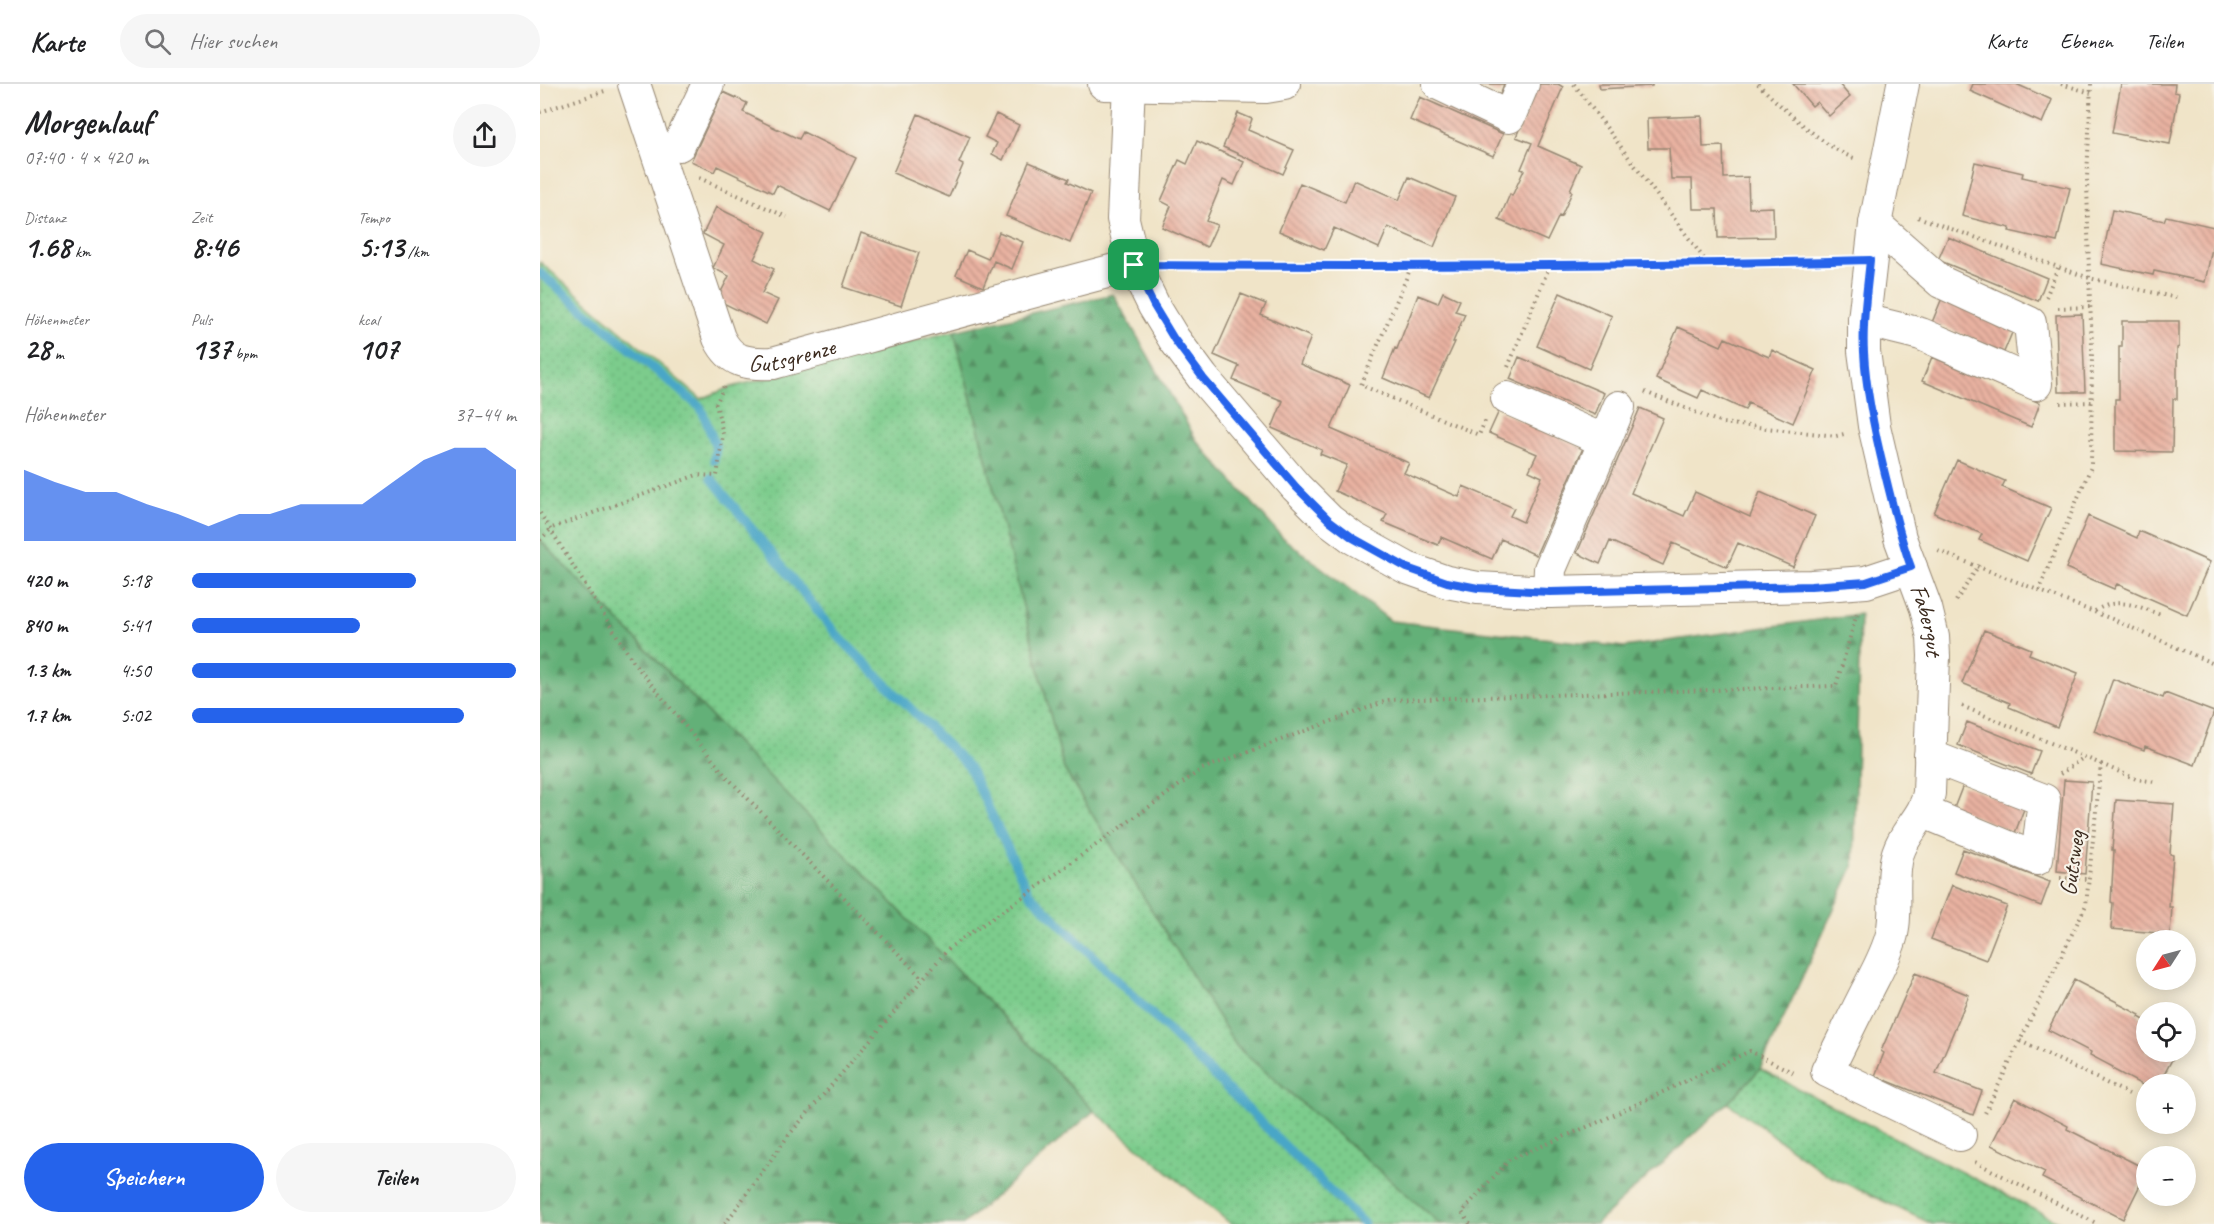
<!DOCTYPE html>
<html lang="de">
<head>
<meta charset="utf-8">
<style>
	:root { --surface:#fff; --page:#f6f6f6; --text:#202124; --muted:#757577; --line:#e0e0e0; --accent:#2563eb }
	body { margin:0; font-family:Caveat,sans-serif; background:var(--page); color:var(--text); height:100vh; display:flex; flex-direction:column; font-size:22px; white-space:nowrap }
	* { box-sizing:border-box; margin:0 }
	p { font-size:20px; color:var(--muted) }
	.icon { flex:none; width:33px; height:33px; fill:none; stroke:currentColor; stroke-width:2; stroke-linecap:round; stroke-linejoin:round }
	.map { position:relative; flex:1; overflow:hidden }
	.drawer { display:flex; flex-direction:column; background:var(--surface); width:540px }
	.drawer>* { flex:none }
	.needle { width:39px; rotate:234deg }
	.controls { position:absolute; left:1596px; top:846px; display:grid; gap:12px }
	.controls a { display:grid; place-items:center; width:60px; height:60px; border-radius:50%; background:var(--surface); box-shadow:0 3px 15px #0003; font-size:30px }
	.pin { position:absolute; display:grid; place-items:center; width:51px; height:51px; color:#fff; margin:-26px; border-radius:12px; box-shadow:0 3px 9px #0006 }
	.round { display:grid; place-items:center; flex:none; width:63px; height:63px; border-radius:32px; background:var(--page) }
	.summary { display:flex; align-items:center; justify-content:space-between; height:102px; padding:0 24px }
	h1 { font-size:33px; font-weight:600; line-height:45px }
	.figures { display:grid; grid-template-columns:repeat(3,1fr); gap:9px; height:102px; padding:6px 24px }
	.figures div { display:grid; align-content:center }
	.figures b { font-size:30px; font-weight:600 }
	.figures small { font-size:16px; font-weight:400 }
	.figures p { font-size:16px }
	.chart { height:168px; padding:12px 24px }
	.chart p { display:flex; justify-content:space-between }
	.chart svg { width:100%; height:108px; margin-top:6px; fill:var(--accent); opacity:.7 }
	.primary-button { display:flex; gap:12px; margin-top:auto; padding:12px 24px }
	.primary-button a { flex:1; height:69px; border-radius:36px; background:var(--accent); color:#fff; font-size:24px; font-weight:600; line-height:69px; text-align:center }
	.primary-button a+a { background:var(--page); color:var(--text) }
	ul { padding:0 24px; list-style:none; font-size:20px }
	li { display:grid; grid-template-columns:96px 72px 1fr; align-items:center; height:45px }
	li i { height:15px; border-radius:8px; background:var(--accent) }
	header { display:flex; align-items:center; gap:36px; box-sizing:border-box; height:84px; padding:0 30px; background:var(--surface); border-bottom:2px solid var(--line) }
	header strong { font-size:28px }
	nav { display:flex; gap:33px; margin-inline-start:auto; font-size:21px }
	.search { width:420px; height:54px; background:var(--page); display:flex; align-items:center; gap:15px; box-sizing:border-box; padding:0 21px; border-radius:33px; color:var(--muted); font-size:22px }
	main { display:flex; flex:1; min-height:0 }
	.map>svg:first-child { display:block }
</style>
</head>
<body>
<header>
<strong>Karte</strong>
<div class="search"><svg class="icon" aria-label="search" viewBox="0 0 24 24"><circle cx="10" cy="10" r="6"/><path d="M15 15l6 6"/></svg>Hier suchen</div>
<nav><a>Karte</a><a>Ebenen</a><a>Teilen</a></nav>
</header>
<main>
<section class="drawer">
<div class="summary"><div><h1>Morgenlauf</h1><p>07:40 · 4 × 420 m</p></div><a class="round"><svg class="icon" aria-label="share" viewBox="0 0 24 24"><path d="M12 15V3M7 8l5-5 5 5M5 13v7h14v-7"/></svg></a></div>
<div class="figures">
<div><p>Distanz</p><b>1.68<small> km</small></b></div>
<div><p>Zeit</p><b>8:46</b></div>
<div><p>Tempo</p><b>5:13<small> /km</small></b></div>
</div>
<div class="figures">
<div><p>Höhenmeter</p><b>28<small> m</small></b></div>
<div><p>Puls</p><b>137<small> bpm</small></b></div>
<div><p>kcal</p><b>107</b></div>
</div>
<div class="chart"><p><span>Höhenmeter</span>37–44 m</p>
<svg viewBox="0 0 160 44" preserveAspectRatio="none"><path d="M0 44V15L10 20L20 24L30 24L40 29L50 33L60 38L70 33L80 33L90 29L100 29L110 29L120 20L130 11L140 6L150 6L160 15V44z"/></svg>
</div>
<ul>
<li><b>420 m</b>5:18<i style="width:69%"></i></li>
<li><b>840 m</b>5:41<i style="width:52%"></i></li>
<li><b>1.3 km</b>4:50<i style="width:100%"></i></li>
<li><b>1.7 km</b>5:02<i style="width:84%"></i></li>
</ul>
<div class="primary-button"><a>Speichern</a><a>Teilen</a></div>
</section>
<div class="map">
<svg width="1674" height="1140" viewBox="0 0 1674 1140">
	<defs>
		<pattern id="grass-dots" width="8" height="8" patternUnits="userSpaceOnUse" patternTransform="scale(1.5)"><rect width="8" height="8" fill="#7bcc8c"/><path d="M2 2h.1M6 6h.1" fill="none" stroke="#6baf78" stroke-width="1.8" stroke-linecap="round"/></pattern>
		<pattern id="forest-firs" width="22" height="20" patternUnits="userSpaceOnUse" patternTransform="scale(1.5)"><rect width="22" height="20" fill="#64b078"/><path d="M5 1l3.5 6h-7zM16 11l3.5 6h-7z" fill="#548f62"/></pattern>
		<pattern id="building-back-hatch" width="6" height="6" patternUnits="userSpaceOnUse" patternTransform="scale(1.5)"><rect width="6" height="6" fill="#e9b2a1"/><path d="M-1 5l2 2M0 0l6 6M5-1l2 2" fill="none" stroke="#be9183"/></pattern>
	</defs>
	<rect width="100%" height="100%" fill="#f7f3e8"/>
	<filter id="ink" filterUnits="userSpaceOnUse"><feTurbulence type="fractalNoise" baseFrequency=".0167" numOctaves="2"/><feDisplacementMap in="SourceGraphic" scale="12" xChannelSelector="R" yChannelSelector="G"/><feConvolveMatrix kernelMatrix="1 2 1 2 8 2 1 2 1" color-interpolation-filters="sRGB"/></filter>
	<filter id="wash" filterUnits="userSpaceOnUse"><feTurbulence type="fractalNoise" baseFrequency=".008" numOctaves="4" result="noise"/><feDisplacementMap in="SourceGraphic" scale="24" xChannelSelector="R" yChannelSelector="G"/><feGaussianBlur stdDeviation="1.35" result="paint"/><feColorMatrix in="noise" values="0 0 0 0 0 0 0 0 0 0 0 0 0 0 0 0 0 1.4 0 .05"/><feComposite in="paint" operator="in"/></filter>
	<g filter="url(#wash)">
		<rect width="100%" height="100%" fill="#f0e4c8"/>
		<path fill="url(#grass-dots)" stroke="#5b7b55" stroke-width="1.5" d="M 0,178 L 161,315 L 188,304 L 414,247 L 524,685 L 697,963 L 901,1140 L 691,1140 L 554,1027 L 0,456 Z
			M 1220,985 L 1523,1140 L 1392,1140 L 1288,1091 L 1188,1019 Z"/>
		<path fill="url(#forest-firs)" stroke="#506d4b" stroke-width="1.5" d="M 573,210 L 657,357 L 743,454 L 851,537 L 1084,563 L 1320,530 L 1314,781 L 1220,985 L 1188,1019 L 1056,1140 L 901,1140 L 697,963 L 524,685 L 414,247 Z
			M 0,456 L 554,1027 L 423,1140 L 0,1140 Z"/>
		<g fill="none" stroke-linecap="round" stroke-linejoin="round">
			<path stroke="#49a6c7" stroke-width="9" d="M 0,189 L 161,324 L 176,363 L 174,376
				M 171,394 L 298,552 L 429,683 L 489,809 L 824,1140"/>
		</g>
		<g id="blocks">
			<path fill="url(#building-back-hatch)" d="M 934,0 L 964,0 L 960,11 Z
				M 998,0 L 1018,0 L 1023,3 L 998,62 L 1041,81 L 1030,106 L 1032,108 L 1021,133 L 1019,132 L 1007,157 L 959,136 L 970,110 L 972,112 L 984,86 L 981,85 L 992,59 L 976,53 Z
				M 1059,0 L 1112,0 L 1112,2 L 1060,5 Z
				M 1253,0 L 1299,0 L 1310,13 L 1289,32 L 1277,18 L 1272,22 Z
				M 1433,0 L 1476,0 L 1512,16 L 1502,39 L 1430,7 Z
				M 1581,0 L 1635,0 L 1634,8 L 1639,9 L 1630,60 L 1572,49 Z
				M 183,8 L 207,19 L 203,28 L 231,42 L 259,55 L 263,48 L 316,74 L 290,127 L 237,101 L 233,109 L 177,82 L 174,88 L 151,77 Z
				M 880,13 L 963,50 L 953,72 L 870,36 Z
				M 698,29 L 712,35 L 708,46 L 754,66 L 743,90 L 683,63 Z
				M 378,30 L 430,53 L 419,79 L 423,81 L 409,113 L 353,89 Z
				M 456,30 L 479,41 L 463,76 L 452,70 L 457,59 L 445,53 Z
				M 1162,32 L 1163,63 L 1183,62 L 1184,94 L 1208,93 L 1209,124 L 1233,123 L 1234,153 L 1178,154 L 1177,125 L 1153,125 L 1152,95 L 1131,95 L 1129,64 L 1108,64 L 1107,34 Z
				M 657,57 L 704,78 L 694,101 L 683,96 L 666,137 L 677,141 L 667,163 L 622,143 L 631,122 L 621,117 L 639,76 L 647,80 Z
				M 489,78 L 529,95 L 527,98 L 551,109 L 530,159 L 466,132 Z
				M 1435,78 L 1483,89 L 1482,93 L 1530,104 L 1517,158 L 1469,147 L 1470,144 L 1422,132 Z
				M 869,93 L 915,113 L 894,163 L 848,143 L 839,164 L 794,144 L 784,166 L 739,147 L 760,99 L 805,118 L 814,96 L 859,116 Z
				M 176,123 L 227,148 L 214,175 L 234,185 L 222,209 L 238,216 L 226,240 L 177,216 L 189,192 L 173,184 L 184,161 L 163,150 Z
				M 1572,126 L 1624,137 L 1626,132 L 1674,143 L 1674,155 L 1665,198 L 1614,187 L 1613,191 L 1561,180 Z
				M 459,148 L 483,158 L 472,185 L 454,177 L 443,203 L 416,191 L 427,166 L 448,175 Z
				M 321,149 L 379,169 L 361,222 L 303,203 Z
				M 1408,153 L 1507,194 L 1498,217 L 1398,176 Z
				M 903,208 L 920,216 L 915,227 L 925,230 L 913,258 L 915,258 L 889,314 L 843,294 L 855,264 L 857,265 L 878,211 L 898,219 Z
				M 1020,209 L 1072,232 L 1049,285 L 997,262 Z
				M 701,210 L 726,220 L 721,231 L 771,253 L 760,280 L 810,301 L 791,345 L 869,379 L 864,389 L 919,413 L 923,402 L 974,424 L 970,432 L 983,438 L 1002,393 L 989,387 L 997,370 L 949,349 L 959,327 L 1043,364 L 996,471 L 961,455 L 952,475 L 901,453 L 898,461 L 843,438 L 847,430 L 795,407 L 807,381 L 780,370 L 782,366 L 732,344 L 743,317 L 693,296 L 699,282 L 674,271 Z
				M 1402,214 L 1474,244 L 1464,268 L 1405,243 L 1391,241 Z
				M 1542,230 L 1545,308 L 1518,308 L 1516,231 Z
				M 1582,237 L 1639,237 L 1639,263 L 1637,264 L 1637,315 L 1633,315 L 1632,368 L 1575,367 L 1575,315 L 1579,315 L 1579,263 L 1582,263 Z
				M 1138,243 L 1181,262 L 1185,254 L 1229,273 L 1232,266 L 1276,286 L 1253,339 L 1208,319 L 1205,326 L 1162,306 L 1158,314 L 1116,295 Z
				M 979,273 L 1064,309 L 1055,331 L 970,295 Z
				M 1392,273 L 1500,319 L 1491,343 L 1382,297 Z
				M 1100,324 L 1123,334 L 1091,409 L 1144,432 L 1155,408 L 1210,433 L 1220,408 L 1275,432 L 1253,483 L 1198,459 L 1187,483 L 1133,459 L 1123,481 L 1070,457 L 1060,480 L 1037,469 Z
				M 1417,376 L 1465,397 L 1462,403 L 1511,424 L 1487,477 L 1439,456 L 1442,450 L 1394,429 Z
				M 1548,432 L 1597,454 L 1599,447 L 1670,478 L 1647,531 L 1577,500 L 1574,505 L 1526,484 Z
				M 1444,546 L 1491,565 L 1489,570 L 1538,589 L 1517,643 L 1469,623 L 1470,619 L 1422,599 Z
				M 1573,595 L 1623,614 L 1625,609 L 1674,628 L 1655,681 L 1605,662 L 1604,666 L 1554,647 Z
				M 1427,638 L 1500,667 L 1491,690 L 1418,661 Z
				M 1524,696 L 1552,698 L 1545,790 L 1517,787 Z
				M 1423,701 L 1484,725 L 1475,749 L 1414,724 Z
				M 1576,716 L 1634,720 L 1630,770 L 1633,771 L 1629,823 L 1632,823 L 1630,850 L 1571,845 L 1573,819 L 1571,818 L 1574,766 L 1572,766 Z
				M 1423,765 L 1510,798 L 1501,822 L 1414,788 Z
				M 1412,801 L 1467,822 L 1446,876 L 1391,855 Z
				M 1375,889 L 1429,911 L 1396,989 L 1442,1007 L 1433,1031 L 1335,992 L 1344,969 L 1341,967 Z
				M 1534,896 L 1577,918 L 1577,919 L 1600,931 L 1599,933 L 1606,937 L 1606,968 L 1636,968 L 1619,1000 L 1606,1000 L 1606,1003 L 1572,985 L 1573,983 L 1550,971 L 1551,968 L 1508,946 Z
				M 1475,1014 L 1528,1042 L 1527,1045 L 1606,1085 L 1606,1089 L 1583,1135 L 1502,1094 L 1505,1088 L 1451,1061 Z"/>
		</g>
	</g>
	<g filter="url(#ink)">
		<use href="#blocks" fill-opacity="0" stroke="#968773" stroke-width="1.5"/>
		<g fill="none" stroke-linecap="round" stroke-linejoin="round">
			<g stroke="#968773" stroke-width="34">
				<g id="minor">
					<path id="s1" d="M 94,0 L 179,254 C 191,279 207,280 233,279 C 353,246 473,212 594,181"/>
					<path d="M 564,0 L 726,3 L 744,0"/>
					<path d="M 589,0 L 583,135 L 594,181 L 614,222 L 634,255 L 663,294 L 756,403 L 789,436 L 813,454 L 867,484 L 907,498 L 938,504 L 1009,508 L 1271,502 L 1326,498 L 1371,483"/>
					<path d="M 899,0 L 969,33 L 983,0"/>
					<path id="s2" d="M 1363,0 L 1335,140 L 1324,236 L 1324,267 L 1334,342 L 1360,454 L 1386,524 L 1393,553 L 1394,572 L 1389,709 C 1385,733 1365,746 1358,769 C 1350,795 1358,823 1352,850 C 1347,870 1337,887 1328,905 C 1314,932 1301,960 1287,987 L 1420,1051"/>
					<path d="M 139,61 L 168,0"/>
					<path d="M 1324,236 L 1381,250 L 1496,300 L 1490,239 L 1401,198 L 1335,140"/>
					<path d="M 967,314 L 1065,357 L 1010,485 L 1009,508"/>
					<path d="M 1065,357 L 1079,323"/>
					<path d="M 1384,728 L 1497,775 L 1504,716 L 1390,672"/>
				</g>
			</g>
			<path stroke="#968773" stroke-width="4" stroke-dasharray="1.5 4.5" stroke-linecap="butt" d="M 1034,0 L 1168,180
				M 1218,0 C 1239,21 1289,68 1317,75
				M 1521,0 L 1551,9
				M 1551,0 L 1547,94 L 1549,194 L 1637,214
				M 0,28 L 65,7
				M 159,94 L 247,133
				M 1378,133 L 1549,194 L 1552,261 L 1551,383 L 1499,505
				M 629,182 L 871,183 L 1299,177
				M 871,183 L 821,301 L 939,351 L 945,337
				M 1506,213 L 1518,184
				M 1518,224 L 1551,223
				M 968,283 L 1010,181
				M 1105,308 L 1182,339 L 1296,352 L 1304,350
				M 1520,319 L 1552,318
				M 0,429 L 94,579 L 185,691 L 383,895
				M 0,456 L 12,444 L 157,391 L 177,392 L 183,350 L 176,320 L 184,302
				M 1398,467 L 1572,535 L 1674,580
				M 1416,517 L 1439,481
				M 1555,527 C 1578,512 1597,522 1621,531
				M 1422,622 L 1561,680 L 1546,821 L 1444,1031
				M 1561,680 L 1596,695 L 1615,698
				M 1520,690 L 1543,674
				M 1520,794 L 1549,795
				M 1480,957 L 1589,1010
				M 1435,1078 L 1558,1140
				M 185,1140 L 248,1052 L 410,863 L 489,809 L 662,685 L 849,616 L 1296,602 L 1317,529
				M 930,1140 L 922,1128 L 969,1076 L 1061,1037 L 1210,967 L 1256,990"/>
			<use href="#minor" stroke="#fff" stroke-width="32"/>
		</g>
	</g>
	<g fill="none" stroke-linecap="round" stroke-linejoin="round" filter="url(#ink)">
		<g stroke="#fff" stroke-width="12">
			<path id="route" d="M 1330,176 C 1327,207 1322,238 1324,268 C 1326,309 1335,350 1345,390 C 1353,422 1360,453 1371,483 L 1326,498 L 1271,502 L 1010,508 L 938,504 L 907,498 L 867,484 L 813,454 L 789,436 L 756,403 L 663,294 L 634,255 L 614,222 L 594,181 C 839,183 1084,182 1330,176 Z"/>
		</g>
		<use href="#route" stroke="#2563eb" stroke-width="8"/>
	</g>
	<g text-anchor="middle" stroke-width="4.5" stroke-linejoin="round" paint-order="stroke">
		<g font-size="24" fill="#3b2a1e" stroke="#f7f3e8">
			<text dy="8" stroke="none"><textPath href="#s1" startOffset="352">Gutsgrenze</textPath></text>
			<text dy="8" stroke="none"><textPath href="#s2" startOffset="548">Fabergut</textPath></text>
			<text transform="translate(1532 779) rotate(-82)" y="8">Gutsweg</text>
		</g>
	</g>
</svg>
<div class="controls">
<a><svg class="needle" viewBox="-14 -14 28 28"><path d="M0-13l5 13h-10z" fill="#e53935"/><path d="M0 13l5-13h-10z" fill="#757577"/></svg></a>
<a><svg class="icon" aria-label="locate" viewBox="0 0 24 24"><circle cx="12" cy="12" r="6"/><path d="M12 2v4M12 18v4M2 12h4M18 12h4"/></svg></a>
<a>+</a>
<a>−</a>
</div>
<div class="pin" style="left:594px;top:181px;background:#1e9e55"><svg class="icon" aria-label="arrive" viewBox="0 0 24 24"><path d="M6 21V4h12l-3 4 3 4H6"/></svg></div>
</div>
</main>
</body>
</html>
